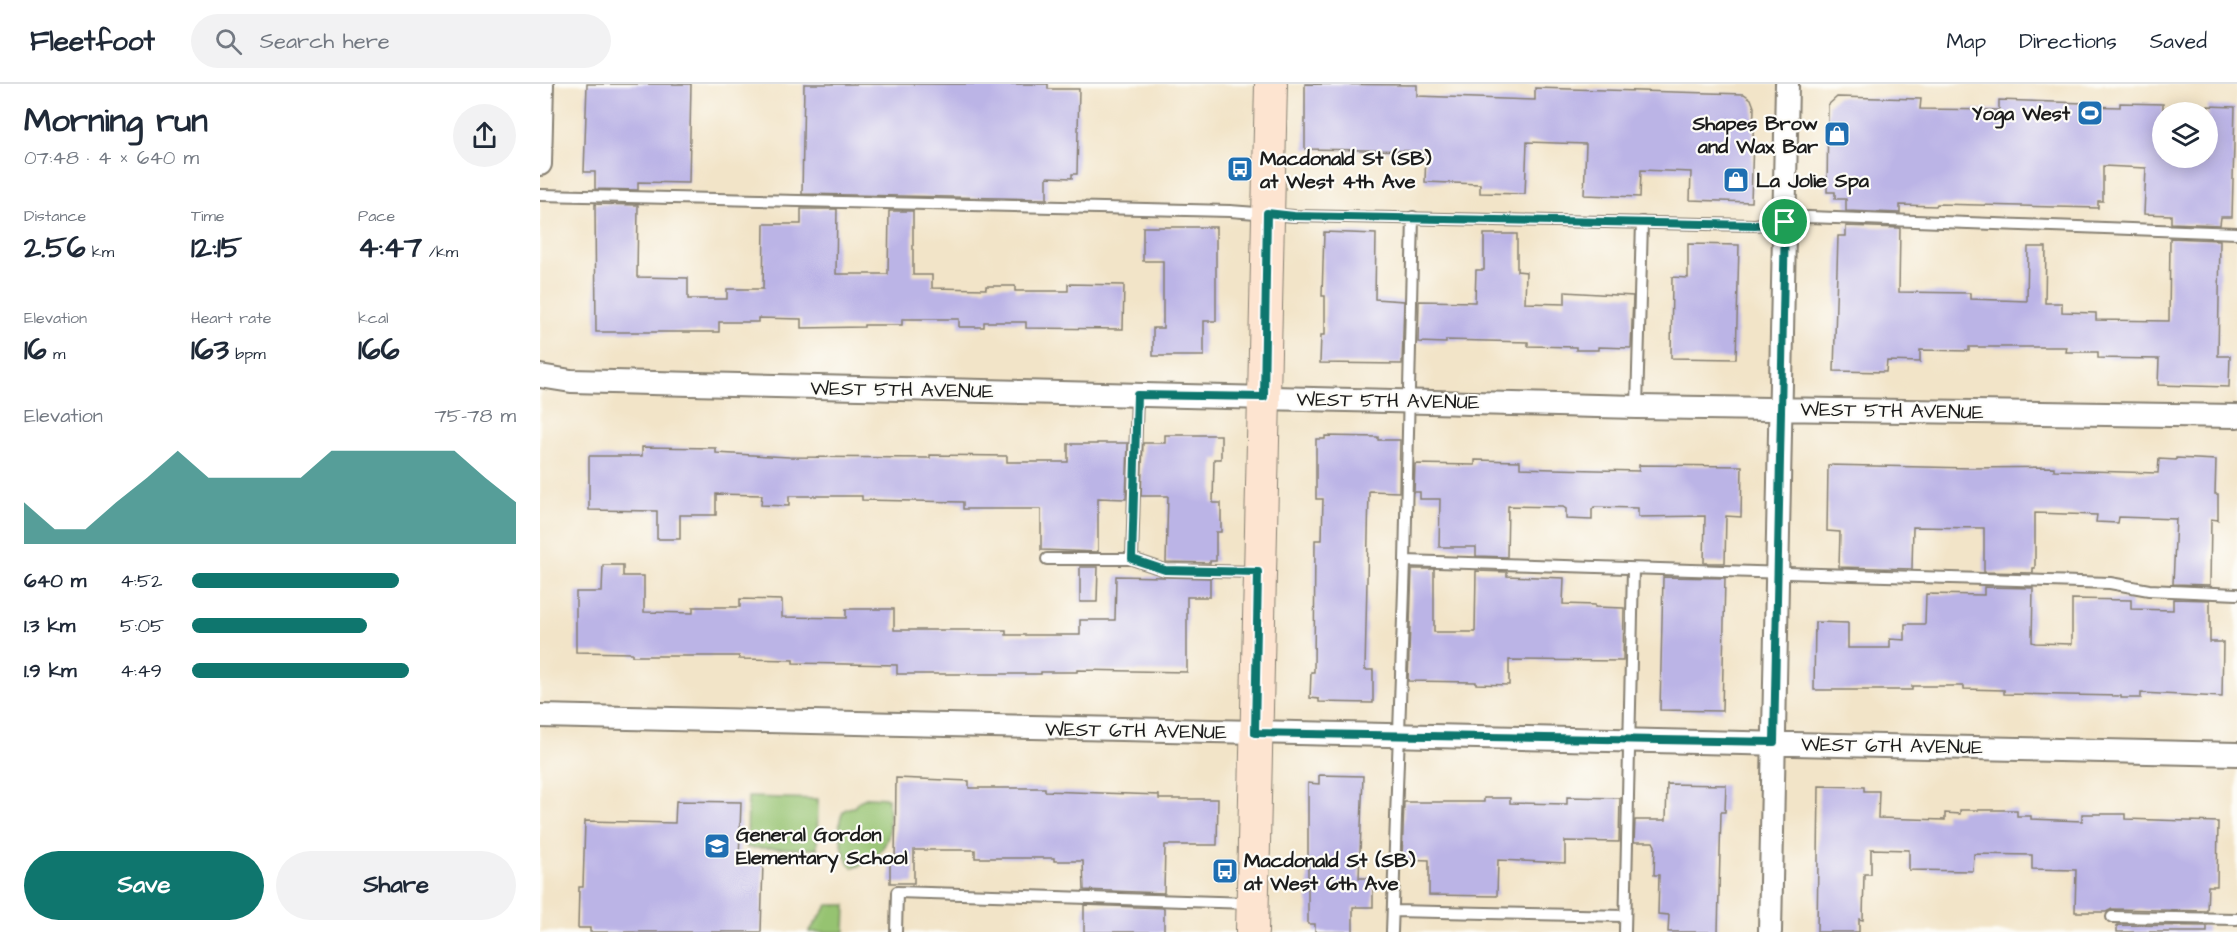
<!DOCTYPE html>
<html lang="en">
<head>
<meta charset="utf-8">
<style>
	:root { --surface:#fff; --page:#f2f2f3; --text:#1f2937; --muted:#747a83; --line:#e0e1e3; --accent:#0f766e }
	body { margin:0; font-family:"Architects Daughter",sans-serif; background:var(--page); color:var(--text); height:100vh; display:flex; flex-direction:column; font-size:22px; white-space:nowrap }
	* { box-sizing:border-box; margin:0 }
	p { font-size:20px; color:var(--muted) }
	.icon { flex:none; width:33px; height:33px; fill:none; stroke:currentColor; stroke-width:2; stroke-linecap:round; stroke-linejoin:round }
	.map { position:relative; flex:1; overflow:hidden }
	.panel { display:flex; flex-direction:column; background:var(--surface); width:540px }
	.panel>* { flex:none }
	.buttons { position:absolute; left:1612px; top:18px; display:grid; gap:12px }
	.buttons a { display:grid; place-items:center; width:66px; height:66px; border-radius:50%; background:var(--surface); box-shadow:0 3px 15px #0003; font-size:30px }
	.pin { position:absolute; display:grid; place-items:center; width:51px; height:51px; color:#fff; margin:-26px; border:3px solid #fff; border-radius:50%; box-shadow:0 2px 6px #0007 }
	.round { display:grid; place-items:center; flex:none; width:63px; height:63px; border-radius:32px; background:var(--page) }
	.head { display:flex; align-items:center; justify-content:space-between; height:102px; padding:0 24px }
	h1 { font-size:33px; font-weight:800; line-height:45px }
	.figures { display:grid; grid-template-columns:repeat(3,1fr); gap:9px; height:102px; padding:6px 24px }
	.figures div { display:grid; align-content:center }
	.figures b { font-size:30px; font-weight:800 }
	.figures small { font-size:16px; font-weight:400 }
	.figures p { font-size:16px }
	.chart { height:168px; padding:12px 24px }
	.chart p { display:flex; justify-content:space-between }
	.chart svg { width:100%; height:108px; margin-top:6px; fill:var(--accent); opacity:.7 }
	.cta { display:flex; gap:12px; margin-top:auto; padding:12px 24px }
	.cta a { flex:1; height:69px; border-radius:36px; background:var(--accent); color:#fff; font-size:24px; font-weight:800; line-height:69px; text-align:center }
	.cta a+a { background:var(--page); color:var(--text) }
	ul { padding:0 24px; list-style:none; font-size:20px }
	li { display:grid; grid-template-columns:96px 72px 1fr; align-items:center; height:45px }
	li i { height:15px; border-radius:8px; background:var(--accent) }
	header { display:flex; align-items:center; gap:36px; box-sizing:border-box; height:84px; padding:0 30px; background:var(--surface); border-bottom:2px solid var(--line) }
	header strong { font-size:28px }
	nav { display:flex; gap:33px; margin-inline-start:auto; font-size:21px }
	.search { width:420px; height:54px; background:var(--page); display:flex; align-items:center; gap:15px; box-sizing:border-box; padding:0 21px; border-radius:33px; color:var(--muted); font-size:22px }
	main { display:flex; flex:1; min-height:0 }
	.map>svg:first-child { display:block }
</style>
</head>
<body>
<header>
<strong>Fleetfoot</strong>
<div class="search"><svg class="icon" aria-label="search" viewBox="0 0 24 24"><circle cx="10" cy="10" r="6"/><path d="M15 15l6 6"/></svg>Search here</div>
<nav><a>Map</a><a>Directions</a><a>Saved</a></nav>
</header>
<main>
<section class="panel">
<div class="head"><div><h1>Morning run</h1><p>07:48 · 4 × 640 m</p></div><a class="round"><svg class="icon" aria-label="share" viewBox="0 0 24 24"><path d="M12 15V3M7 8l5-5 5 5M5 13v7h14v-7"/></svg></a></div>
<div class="figures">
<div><p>Distance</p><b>2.56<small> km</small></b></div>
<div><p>Time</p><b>12:15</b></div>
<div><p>Pace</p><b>4:47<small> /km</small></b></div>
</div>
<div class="figures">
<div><p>Elevation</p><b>16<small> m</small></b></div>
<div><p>Heart rate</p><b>163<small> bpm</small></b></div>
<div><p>kcal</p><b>166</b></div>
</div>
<div class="chart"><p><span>Elevation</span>75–78 m</p>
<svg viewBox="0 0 160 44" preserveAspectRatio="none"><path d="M0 44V27L10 38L20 38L30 27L40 17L50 6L60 17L70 17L80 17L90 17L100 6L110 6L120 6L130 6L140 6L150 17L160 27V44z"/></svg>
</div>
<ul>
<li><b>640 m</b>4:52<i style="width:64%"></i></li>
<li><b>1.3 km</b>5:05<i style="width:54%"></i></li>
<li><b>1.9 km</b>4:49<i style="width:67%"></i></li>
</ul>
<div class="cta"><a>Save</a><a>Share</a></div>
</section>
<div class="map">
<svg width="1697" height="848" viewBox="0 0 1697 848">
	<rect width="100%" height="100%" fill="#fdfcf7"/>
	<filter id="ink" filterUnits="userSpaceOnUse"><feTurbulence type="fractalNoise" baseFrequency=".0167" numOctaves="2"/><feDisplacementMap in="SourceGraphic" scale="12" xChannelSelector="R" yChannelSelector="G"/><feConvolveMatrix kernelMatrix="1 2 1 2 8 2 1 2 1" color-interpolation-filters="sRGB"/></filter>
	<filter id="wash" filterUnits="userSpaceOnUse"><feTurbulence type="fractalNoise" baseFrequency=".008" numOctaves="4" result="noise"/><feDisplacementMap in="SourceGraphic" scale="24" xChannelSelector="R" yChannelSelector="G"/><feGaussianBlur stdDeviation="1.35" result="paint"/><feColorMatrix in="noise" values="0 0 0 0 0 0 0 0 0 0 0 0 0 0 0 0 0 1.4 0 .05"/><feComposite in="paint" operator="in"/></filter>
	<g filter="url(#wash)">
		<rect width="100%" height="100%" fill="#f2e4c8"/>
		<path fill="#96c371" stroke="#597046" stroke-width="1.5" d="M 208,713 L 278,715 L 277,765 L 207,764 Z
			M 328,713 L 348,714 C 348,726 351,742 348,753 C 343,769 328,782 312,783 C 303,775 296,741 302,730 C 304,724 309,724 314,723 L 319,717 Z
			M 288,821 L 306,821 L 305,848 L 269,848 Z"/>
		<g id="blocks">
			<path fill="#bbb4e6" d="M 47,0 L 151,0 L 149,99 L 98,98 L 98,106 L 55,105 L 55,88 L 44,88 Z
				M 264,0 L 508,0 L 508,5 L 539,5 L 537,90 L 532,90 L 532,94 L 507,93 L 507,115 L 262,110 Z
				M 765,0 L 877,1 L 877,12 L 995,16 L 995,4 L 1204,10 L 1211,15 L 1214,23 L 1211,118 L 1150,116 L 1151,88 L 1101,86 L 1100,113 L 1044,111 L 1046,60 L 987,58 L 985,110 L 940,109 L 940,100 L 885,98 L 886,67 L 765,65 Z
				M 1297,13 L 1381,15 L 1380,25 L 1459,26 L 1459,16 L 1544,19 L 1544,22 L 1580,23 L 1580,19 L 1623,20 L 1623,74 L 1668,74 L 1668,22 L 1695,23 L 1692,133 L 1681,133 L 1680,141 L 1631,139 L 1631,131 L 1604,130 L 1606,84 L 1563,82 L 1563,117 L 1558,117 L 1558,124 L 1397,120 L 1396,122 L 1360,121 L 1360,129 L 1306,127 L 1306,115 L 1295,115 L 1295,108 L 1287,108 L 1288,21 Z
				M 55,120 L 98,121 L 97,193 L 148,194 L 148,215 L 187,215 L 187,205 L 223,205 L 224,140 L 261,140 L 261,125 L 297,125 L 296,190 L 348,190 L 349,127 L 373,127 L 373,191 L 392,191 L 392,204 L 446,205 L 446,202 L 475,202 L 475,207 L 528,207 L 528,200 L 584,201 L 583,245 L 486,244 L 486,238 L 444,238 L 444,243 L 419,243 L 419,235 L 362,235 L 362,241 L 324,241 L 324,243 L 261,244 L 261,235 L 218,234 L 218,238 L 179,238 L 179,248 L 56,248 Z
				M 1306,142 L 1360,144 L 1359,208 L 1430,209 L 1430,215 L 1487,217 L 1488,163 L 1506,163 L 1505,219 L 1522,219 L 1522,228 L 1556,229 L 1556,236 L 1629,237 L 1630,154 L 1680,156 L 1678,272 L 1690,272 L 1689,303 L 1618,301 L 1619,275 L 1558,274 L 1558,268 L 1526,268 L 1527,263 L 1429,263 L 1429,267 L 1380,266 L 1380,278 L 1347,277 L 1346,288 L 1294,287 L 1298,152 L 1306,152 Z
				M 603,143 L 676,143 L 676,237 L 664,237 L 664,272 L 613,272 L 613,244 L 623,244 L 623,177 L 603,177 Z
				M 784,148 L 836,150 L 835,215 L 864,217 L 862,280 L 780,279 L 781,251 L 785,251 L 785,212 L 782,212 Z
				M 944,150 L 977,150 L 977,187 L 986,188 L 985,219 L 1025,220 L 1025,208 L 1093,212 L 1091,264 L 1058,263 L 1058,266 L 1036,266 L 1036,263 L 988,262 L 988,258 L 906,256 L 906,259 L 878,258 L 879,217 L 935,218 L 936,186 L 944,186 Z
				M 1148,160 L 1199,161 L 1196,275 L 1131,274 L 1132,193 L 1148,194 Z
				M 625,351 L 681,351 L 681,375 L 674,375 L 673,419 L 681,419 L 681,448 L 676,448 L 676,477 L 670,477 L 670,479 L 626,478 L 628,412 L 601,412 L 603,359 L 625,359 Z
				M 785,352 L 838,353 L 838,356 L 860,356 L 859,408 L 829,407 L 825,586 L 833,586 L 833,619 L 779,618 L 779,615 L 770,614 L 771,588 L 774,588 L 775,456 L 782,456 L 783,415 L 776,415 L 776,355 L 785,355 Z
				M 557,359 L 588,359 L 586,415 L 558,414 L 558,468 L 501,466 L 501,425 L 423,425 L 423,418 L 322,416 L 322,412 L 249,412 L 249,422 L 221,421 L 222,411 L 176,410 L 176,431 L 140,431 L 140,455 L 117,455 L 117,427 L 49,426 L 49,372 L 102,372 L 102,363 L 176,364 L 176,369 L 249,373 L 390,374 L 390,371 L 467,372 L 467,378 L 528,378 L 528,360 L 557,360 Z
				M 1636,374 L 1676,376 L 1675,410 L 1678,410 L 1678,436 L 1671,435 L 1670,501 L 1633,500 L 1636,435 L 1579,433 L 1578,439 L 1556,438 L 1557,431 L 1495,429 L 1495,484 L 1493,484 L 1493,489 L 1444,488 L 1444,444 L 1373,443 L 1372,485 L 1299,483 L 1300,448 L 1287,447 L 1288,381 L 1431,384 L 1514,383 L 1514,386 L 1618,389 L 1619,375 L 1636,376 Z
				M 935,376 L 980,377 L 980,384 L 1013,385 L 1099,387 L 1099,381 L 1202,382 L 1201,433 L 1186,432 L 1185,479 L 1164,479 L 1165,432 L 1098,433 L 1098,424 L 1054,423 L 1052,426 L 1052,436 L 1026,435 L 1026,425 L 1023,423 L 968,422 L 967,473 L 936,472 L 936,463 L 899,463 L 900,415 L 880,415 L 880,408 L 874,408 L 875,380 L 935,381 Z
				M 63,481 L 83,481 L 83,492 L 104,492 L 104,528 L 153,529 L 153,523 L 200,523 L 200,515 L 242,516 L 242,533 L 306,534 L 306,525 L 354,525 L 354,546 L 466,546 L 466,551 L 540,551 L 540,536 L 575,536 L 576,492 L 670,494 L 670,513 L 647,513 L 647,588 L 537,586 L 537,588 L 501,588 L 501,590 L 357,590 L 357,581 L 253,579 L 253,576 L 199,575 L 199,572 L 92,572 L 92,569 L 36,568 L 36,508 L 62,508 Z
				M 540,483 L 558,483 L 557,518 L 540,518 Z
				M 872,485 L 894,485 L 894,548 L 935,548 L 936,487 L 967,488 L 967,492 L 1024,494 L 1023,520 L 1055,521 L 1055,523 L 1084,524 L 1083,577 L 969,576 L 969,601 L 936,600 L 936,598 L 868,597 Z
				M 1123,493 L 1185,494 L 1182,627 L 1120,626 Z
				M 1444,503 L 1493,504 L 1492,558 L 1495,559 L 1532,560 L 1532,515 L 1591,516 L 1591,525 L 1633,526 L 1633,515 L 1670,516 L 1670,558 L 1683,558 L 1682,613 L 1601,609 L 1601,614 L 1581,614 L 1581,612 L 1464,610 L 1464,606 L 1424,605 L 1424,602 L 1372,602 L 1372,606 L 1274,606 L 1275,538 L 1308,539 L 1308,564 L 1350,564 L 1350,555 L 1365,556 L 1365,540 L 1385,540 L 1386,510 L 1444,511 Z
				M 779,691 L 823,692 L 819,794 L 833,794 L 833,823 L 813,823 L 813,848 L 775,848 L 775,840 L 768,840 L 768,699 L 779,700 Z
				M 356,694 L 429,697 L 429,704 L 505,704 L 505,707 L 619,711 L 619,715 L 678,715 L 677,761 L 625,761 L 624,809 L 544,806 L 543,777 L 514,777 L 514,774 L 435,774 L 435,766 L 374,766 L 374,799 L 350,799 L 350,778 L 355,778 Z
				M 1127,700 L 1186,701 L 1185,728 L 1181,728 L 1178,848 L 1128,848 L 1129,831 L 1118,830 L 1119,791 L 1114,791 L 1115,762 L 1113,758 L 1094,758 L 1095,736 L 1126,736 Z
				M 1279,702 L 1324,703 L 1324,707 L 1339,707 L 1338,734 L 1405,736 L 1405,729 L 1420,730 L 1420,726 L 1477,726 L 1477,732 L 1491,732 L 1491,735 L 1542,737 L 1542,730 L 1585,730 L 1585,735 L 1678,738 L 1677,802 L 1668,802 L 1667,827 L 1572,825 L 1566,828 L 1535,828 L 1536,786 L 1492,785 L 1492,771 L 1434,770 L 1433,787 L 1369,786 L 1369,766 L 1331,765 L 1331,790 L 1324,790 L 1323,836 L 1319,835 L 1319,848 L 1277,848 Z
				M 1027,713 L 1080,714 L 1079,758 L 1025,757 L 1025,779 L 958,776 L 957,812 L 889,811 L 889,776 L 862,775 L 864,718 L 944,718 L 944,714 L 970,714 L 970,719 L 1027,720 Z
				M 136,717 L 201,718 L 199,778 L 223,778 L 221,848 L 50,848 L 50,844 L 38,844 L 39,803 L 43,803 L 45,737 L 135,739 Z
				M 544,821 L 624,824 L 624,848 L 544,848 Z
				M 1577,841 L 1667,842 L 1667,848 L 1577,848 Z"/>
		</g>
	</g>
	<g filter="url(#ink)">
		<use href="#blocks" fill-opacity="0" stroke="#878072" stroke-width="1.5"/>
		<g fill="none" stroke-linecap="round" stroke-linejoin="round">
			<g stroke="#878072" stroke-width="14">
				<path id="lane" d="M 0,111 L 690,127 L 754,132 L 1215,141 L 1269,133 L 1697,149
					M 1097,323 L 1102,138
					M 507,475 L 592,475 L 625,486 L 718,488
					M 592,475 L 597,311
					M 865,477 L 1570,499 L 1609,506 L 1697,510
					M 853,827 L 1085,832
					M 1572,833 L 1697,835
					M 356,848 L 357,808 L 709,819
					M 852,848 L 865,477 L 873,133
					M 1085,848 L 1093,485"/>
			</g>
			<g stroke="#878072" stroke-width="26">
				<path id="street" d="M 0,80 L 2,0
					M 0,292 L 31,297 L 1097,323 L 1697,332
					M 0,632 L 1697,670
					M 1230,848 L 1247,0"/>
			</g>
			<g stroke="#878072" stroke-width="34">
				<path id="secondary" d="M 712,848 L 731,0"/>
			</g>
			<use href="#lane" stroke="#fff" stroke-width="10"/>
			<use href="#street" stroke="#fff" stroke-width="22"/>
			<use href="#secondary" stroke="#fde4d0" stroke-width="32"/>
		</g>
	</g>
	<g fill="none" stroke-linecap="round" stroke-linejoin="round" filter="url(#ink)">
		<g stroke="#fff" stroke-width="12">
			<path id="route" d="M 727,129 L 754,132 L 1215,141 L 1245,138 L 1234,658 L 715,649 L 718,488 L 625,486 L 592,475 L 597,311 L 724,313 Z"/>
		</g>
		<use href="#route" stroke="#0f766e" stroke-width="8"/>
	</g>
	<defs>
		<g id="stadium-square" transform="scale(1.35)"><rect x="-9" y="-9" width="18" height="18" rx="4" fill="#1f6fb2" stroke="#fdfcf7"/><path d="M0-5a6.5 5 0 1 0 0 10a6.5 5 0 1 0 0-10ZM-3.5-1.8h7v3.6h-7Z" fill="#fff"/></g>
		<g id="shop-square" transform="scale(1.35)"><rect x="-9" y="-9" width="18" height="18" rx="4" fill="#1f6fb2" stroke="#fdfcf7"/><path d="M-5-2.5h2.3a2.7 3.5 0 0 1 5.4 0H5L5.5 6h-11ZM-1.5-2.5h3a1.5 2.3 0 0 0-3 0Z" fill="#fff"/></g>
		<g id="bus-square" transform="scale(1.35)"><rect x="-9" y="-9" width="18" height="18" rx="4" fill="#1f6fb2" stroke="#fdfcf7"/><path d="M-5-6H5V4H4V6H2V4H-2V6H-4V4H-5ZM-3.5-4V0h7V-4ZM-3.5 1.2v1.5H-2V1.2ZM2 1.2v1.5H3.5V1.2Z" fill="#fff"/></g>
		<g id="school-square" transform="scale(1.35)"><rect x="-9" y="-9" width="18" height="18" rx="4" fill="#1f6fb2" stroke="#fdfcf7"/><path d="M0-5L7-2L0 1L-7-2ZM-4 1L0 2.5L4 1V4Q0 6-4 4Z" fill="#fff"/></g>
	</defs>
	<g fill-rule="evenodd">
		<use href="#stadium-square" x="1550" y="29"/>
		<use href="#shop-square" x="1297" y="50"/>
		<use href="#bus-square" x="700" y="85"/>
		<use href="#shop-square" x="1196" y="96"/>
		<use href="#school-square" x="177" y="762"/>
		<use href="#bus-square" x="685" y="787"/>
	</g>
	<g text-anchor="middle" stroke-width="4.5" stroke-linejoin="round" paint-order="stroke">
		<g font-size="20" font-weight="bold" fill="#1c1c1c" stroke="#fdfcf7" text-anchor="start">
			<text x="1530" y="36" text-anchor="end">Yoga West</text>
			<text x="1278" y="46" text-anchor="end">Shapes Brow<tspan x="1278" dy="23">and Wax Bar</tspan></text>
			<text x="720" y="81">Macdonald St (SB)<tspan x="720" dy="23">at West 4th Ave</tspan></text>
			<text x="1216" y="103">La Jolie Spa</text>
			<text x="196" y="757">General Gordon<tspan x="196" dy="23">Elementary School</tspan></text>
			<text x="704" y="783">Macdonald St (SB)<tspan x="704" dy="23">at West 6th Ave</tspan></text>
		</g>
		<g font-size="20" fill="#1c1c1c" stroke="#fdfcf7">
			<text transform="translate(362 305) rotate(1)" y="7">WEST 5TH AVENUE</text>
			<text transform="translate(848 316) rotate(1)" y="7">WEST 5TH AVENUE</text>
			<text transform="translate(1352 326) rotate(1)" y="7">WEST 5TH AVENUE</text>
			<text transform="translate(596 646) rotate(1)" y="7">WEST 6TH AVENUE</text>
			<text transform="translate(1352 661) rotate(1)" y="7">WEST 6TH AVENUE</text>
		</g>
	</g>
</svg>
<div class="buttons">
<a><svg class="icon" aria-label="layers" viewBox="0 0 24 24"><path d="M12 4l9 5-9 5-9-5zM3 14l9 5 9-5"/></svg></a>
</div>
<div class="pin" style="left:1245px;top:138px;background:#1e9e55"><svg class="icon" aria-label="arrive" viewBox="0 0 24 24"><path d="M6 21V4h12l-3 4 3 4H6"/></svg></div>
</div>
</main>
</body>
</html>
